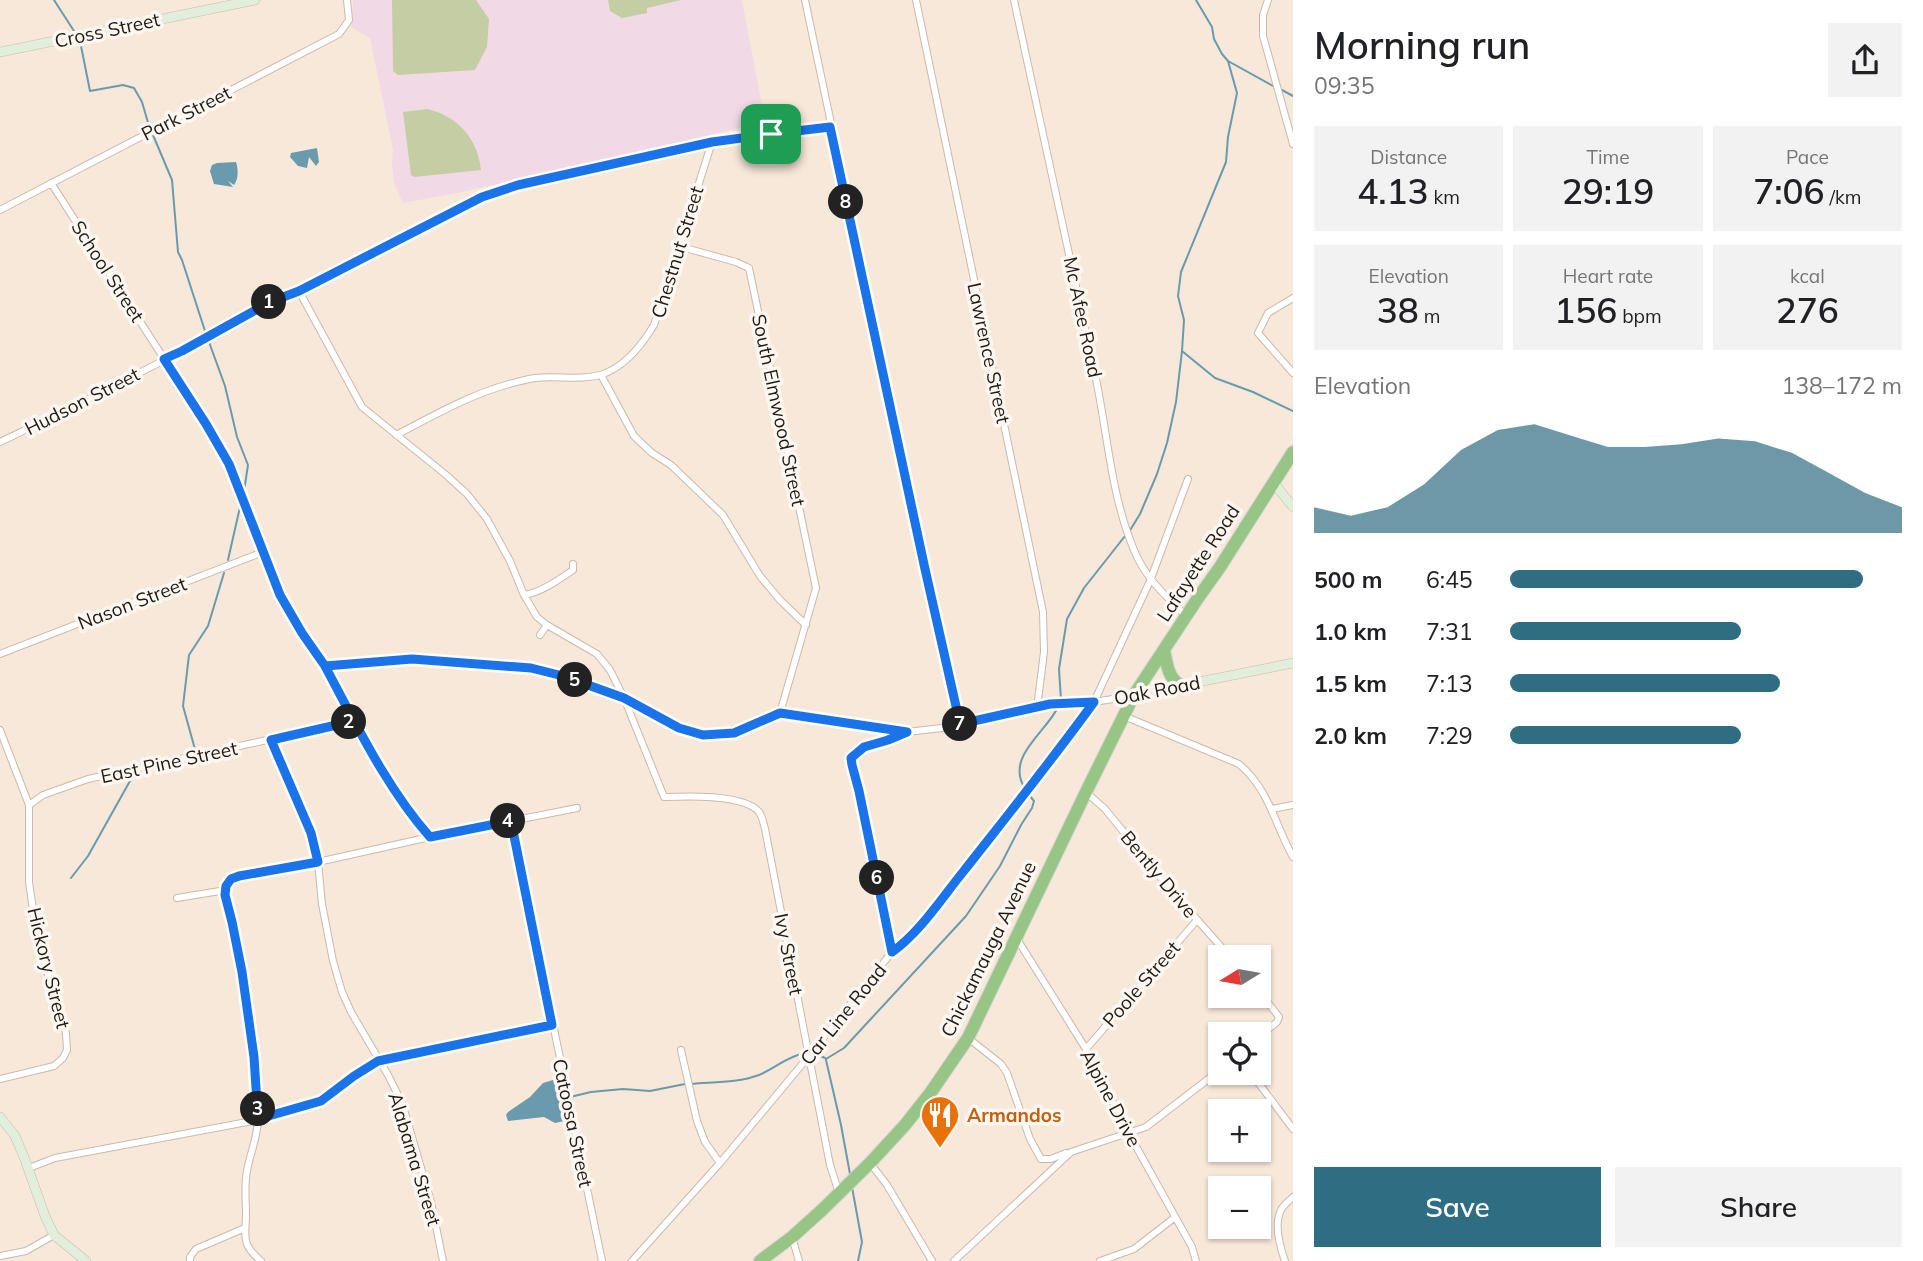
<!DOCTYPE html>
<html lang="en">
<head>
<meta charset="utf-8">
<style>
	:root { --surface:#fff; --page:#f2f2f2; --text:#202124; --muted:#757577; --accent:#2f6d82 }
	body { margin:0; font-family:Mulish,sans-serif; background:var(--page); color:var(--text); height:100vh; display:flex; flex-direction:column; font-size:26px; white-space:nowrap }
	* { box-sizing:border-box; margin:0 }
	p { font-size:23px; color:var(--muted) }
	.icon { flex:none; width:38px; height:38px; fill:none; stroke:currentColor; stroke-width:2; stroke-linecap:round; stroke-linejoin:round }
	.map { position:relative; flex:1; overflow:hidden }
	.drawer { display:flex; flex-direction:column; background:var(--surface); width:630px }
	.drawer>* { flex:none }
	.needle { width:46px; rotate:259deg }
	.controls { position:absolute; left:1208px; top:945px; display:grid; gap:14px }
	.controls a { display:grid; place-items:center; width:63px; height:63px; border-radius:0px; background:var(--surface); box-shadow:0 2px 5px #0004; font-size:35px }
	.pin { position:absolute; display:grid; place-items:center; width:60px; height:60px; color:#fff; margin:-30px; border-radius:14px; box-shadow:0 4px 10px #0006 }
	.km { position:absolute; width:35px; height:35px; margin:-18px; border-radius:50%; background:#222; color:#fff; font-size:19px; line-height:35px; text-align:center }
	.round { display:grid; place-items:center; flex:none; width:74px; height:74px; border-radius:0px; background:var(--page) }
	.head { display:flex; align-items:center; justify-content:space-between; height:119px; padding:0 21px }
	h1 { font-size:38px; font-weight:600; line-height:52px }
	.figures { display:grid; grid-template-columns:repeat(3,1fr); gap:10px; height:119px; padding:7px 21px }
	.figures div { display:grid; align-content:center; border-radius:0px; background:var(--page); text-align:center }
	.figures b { font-size:35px; font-weight:600 }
	.figures small { font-size:19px; font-weight:400 }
	.figures p { font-size:19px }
	.chart { height:196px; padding:14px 21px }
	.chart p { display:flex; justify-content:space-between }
	.chart svg { width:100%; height:126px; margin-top:7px; fill:var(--accent); opacity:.7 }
	.button { display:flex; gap:14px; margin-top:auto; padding:14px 21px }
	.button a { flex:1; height:80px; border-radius:0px; background:var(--accent); color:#fff; font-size:28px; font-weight:600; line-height:80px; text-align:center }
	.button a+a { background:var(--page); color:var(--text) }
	ul { padding:0 21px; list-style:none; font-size:23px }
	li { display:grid; grid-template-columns:112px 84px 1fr; align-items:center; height:52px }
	li i { height:18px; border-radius:9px; background:var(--accent) }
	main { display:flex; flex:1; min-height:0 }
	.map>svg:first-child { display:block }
</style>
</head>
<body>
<main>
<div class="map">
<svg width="1293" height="1261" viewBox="0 0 1293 1261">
	<rect width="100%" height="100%" fill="#f8e8da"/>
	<path fill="#f1dae6" d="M 353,0 L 742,0 L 765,122 L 458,193 L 403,203 L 394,183 L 392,166 L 393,150 L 370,38 L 351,27 Z"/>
	<path fill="#c4cda3" d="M 392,0 L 476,0 L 489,19 L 487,47 L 475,70 L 398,75 L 393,71 Z
		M 608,0 L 681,0 L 647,8 L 647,13 L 622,18 L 610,11 Z
		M 427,109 C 458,116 478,139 481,170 L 414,177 L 411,175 L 403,112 Z"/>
	<path fill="#6a9aae" d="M 317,148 L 319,162 L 316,166 L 309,157 L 307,168 L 298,166 L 290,157 L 291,153 Z
		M 236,162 C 238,168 239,179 234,185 L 228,181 L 233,187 L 214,184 L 210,171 L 212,165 L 217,163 Z
		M 553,1080 L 558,1083 C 562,1094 568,1110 564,1121 L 555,1123 L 544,1117 L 508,1121 L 506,1115 L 508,1112 L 530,1097 L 543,1083 Z"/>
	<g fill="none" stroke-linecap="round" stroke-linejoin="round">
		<path stroke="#6a9aae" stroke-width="2" d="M 54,0 L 74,31
			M 1196,0 L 1212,27 L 1214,39 L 1222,54 L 1228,61 L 1273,86
			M 80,41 L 90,91 L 123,85 L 134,88 L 142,102 L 149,126
			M 1282,90 L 1293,96
			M 153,135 L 172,180 L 178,252 L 182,260 L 205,331
			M 209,342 L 225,386 L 237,437 L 248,465 L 244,491
			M 1182,351 L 1215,378 L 1253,392 L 1293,411
			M 1129,532 L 1140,514 L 1157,474 L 1167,443 L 1176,402 L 1182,351 L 1184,320 L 1178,296 L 1181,272 L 1226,162 L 1228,137 L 1237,93 L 1228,61
			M 228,560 L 240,507
			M 1061,700 L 1059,669 L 1067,619 L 1084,588 L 1125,536
			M 196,753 L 183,706 L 189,655 L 208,626 L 224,573
			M 1026,790 C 1003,757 1047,733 1059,705
			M 71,878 L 88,856 L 135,772
			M 814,1053 L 825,1058
			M 826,1059 L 844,1048 L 966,916 L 1000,866 L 1021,825 L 1032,808 L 1034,801 L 1029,795
			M 826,1060 L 841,1125 L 850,1174
			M 691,1084 C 713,1082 738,1083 759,1075 C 775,1068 788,1056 805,1053
			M 570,1097 L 591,1092 L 623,1089 L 650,1091 L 685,1084
			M 852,1187 L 862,1242 L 858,1261"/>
		<g stroke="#cabaac" stroke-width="8">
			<path id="street" d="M 805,0 L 925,569 L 960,724
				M 916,0 L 1043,612 L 1044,652 L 1037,708
				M 1014,0 C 1041,126 1069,253 1096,379 C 1108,437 1111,495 1134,550 C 1146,579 1164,594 1186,616
				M 1268,0 L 1263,15 L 1263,36 L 1293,144
				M 51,183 L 206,424 L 228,464 L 280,595 L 301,633 L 325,666 L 373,755 L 418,824 L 430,837
				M 0,210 L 339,34 L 349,20 L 347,0
				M 678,246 L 736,262 L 749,268 L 816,588 L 780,713
				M 299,291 L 362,407 L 445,474 L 467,494 L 487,519 L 510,561 L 524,595 L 537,617 L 547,625 L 597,654 L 610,670 L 624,698 L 664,797 C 686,796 738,794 756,809 C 762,813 763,822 765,829 L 830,1165 L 839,1193
				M 1293,298 L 1268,313 L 1258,333 L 1293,373
				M 601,375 L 634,436 L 652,453 L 671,465 L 723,515 L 760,576 L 780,600 L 806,625
				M 396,435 C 433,416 469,395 509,384 C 517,382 527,379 535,378 C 557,375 579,381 600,375 C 624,368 642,345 654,325 L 712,142
				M 0,442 L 65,411 L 182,351 L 269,302 L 299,291 L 482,197 L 518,185 L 712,142 L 830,127
				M 524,595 C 542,592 558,580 573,570 L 573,564
				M 540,635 L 547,625
				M 0,654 L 263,552
				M 325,666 L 412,659 L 531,668 L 563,676 L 624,698 L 679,728 L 703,735 L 734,733 L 780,713 L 907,732 L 942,728 L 1050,703 L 1094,702 L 1132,696
				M 1124,716 L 1239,764 C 1269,789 1275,825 1293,857
				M 0,730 L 29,805 L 29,882 L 35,924 L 38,942 L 66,1033 L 67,1050 L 63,1058 L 54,1066 L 0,1079
				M 271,740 L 311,833 L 318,862 L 322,904 L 333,961 L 342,992 L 351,1012 L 388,1075 L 402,1103 L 431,1202 L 443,1261
				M 1087,793 L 1105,809 L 1171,890 L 1230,957
				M 29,805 L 43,795 L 88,779 L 354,721
				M 1272,809 L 1293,805
				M 511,821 L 602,1261
				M 177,898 L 226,890
				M 1017,939 L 1086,1049 L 1128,1132 L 1192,1247 L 1196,1261
				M 892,952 L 859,791 C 856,782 849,767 852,758 C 856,744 878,744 890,740 C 895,738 900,735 905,733
				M 1258,990 L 1279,1017 L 1277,1022 L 1258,1038
				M 968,1038 L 1001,1064 L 1007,1073 L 1030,1139 L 1041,1159 L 1051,1159 L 1066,1153
				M 1086,1049 L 1197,920
				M 681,1050 L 697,1121 L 705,1142 L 720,1163
				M 1251,1073 L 1293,1129
				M 870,1163 L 887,1185 L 932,1261
				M 29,1168 L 55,1158 L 258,1120 L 316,1104 L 378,1061 L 552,1025
				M 792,1237 L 799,1261
				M 0,1256 L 26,1251 L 54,1235
				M 190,1261 L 190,1257 L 196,1249 L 245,1228
				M 261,1261 C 240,1243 246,1237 246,1213 C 246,1199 244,1185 247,1171 C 250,1153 258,1137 258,1118 C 259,1097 256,1075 254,1054 C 249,1015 244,976 236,937 C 233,925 226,908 225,896 C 224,886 230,880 239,876 L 318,862 L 430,837 L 577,808
				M 632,1261 L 720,1163 L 809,1056 L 892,952 L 904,944 L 934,908 L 1053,758 L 1094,702 L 1150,581 L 1188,479
				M 954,1261 L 1071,1152 L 1146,1127 L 1220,1070
				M 1100,1261 L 1134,1249 L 1174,1218
				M 1285,1261 C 1280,1247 1274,1224 1281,1210 C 1284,1204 1289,1201 1293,1197"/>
		</g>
		<g stroke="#cabaac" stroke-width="10">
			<path id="secondary" d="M 0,52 L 255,0
				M 1273,482 L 1293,507
				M 1134,695 L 1293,663
				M 0,1117 L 15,1136 L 24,1157 L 45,1216 L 54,1235 L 86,1261"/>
		</g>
		<g stroke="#d2d1d0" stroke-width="14">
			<path id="highway" d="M 1164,650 C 1167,665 1168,678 1181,686
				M 760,1261 L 792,1237 L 822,1210 L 870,1163 L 905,1125 L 931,1092 L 968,1038 L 1086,792 L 1134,695 L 1198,598 L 1220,567 L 1293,452"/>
		</g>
		<use href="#street" stroke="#fff" stroke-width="6"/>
		<use href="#secondary" stroke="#e0eedb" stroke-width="9"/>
		<use href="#highway" stroke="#96c586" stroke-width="12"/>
	</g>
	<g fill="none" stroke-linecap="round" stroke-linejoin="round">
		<g stroke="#fff" stroke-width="14">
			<path id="route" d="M 771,134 L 712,142 L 518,185 L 482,197 L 299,291 L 270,302 L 182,351 L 164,359 L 206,424 L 229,464 L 280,595 L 302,633 L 325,666 L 354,721 L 271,740 L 311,833 L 318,862 L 239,876 L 231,879 L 226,886 L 225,895 L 232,922 L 242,972 L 254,1057 L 258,1119 L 321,1101 L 354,1076 L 378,1061 L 552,1025 L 511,821 L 430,837 C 387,789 355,722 325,666 L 412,659 L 531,668 L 563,676 L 624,698 L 679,728 L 703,735 L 734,733 L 780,713 L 907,732 L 888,740 L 864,747 L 851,758 L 852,765 L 859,791 L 892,952 C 920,932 941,899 963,872 C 1007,816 1052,760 1094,702 L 1050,704 L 960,724 L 925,569 L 830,127 L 771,134"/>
		</g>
		<use href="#route" stroke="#1a73e8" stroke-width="9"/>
	</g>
	<defs>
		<g id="restaurant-pin" transform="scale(2.0125)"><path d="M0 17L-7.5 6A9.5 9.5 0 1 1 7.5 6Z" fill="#e8710a" stroke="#fef7f1"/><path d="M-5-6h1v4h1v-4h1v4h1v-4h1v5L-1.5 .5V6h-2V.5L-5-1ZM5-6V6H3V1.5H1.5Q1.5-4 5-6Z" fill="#fff"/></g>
	</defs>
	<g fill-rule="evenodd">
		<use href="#restaurant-pin" x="940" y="1115"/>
	</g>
	<g text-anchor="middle" stroke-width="7" stroke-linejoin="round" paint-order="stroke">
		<g font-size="19" fill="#201a15" stroke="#fef7f1">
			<text transform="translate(107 30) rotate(-12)" y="7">Cross Street</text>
			<text transform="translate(186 113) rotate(-27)" y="7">Park Street</text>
			<text transform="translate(677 252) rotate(-73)" y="7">Chestnut Street</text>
			<text transform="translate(108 271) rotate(57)" y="7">School Street</text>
			<text transform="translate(1083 317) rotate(78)" y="7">Mc Afee Road</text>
			<text transform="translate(989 353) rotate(78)" y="7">Lawrence Street</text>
			<text transform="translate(82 401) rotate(-27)" y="7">Hudson Street</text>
			<text transform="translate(779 410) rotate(78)" y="7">South Elmwood Street</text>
			<text transform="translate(1198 563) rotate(-57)" y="7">Lafayette Road</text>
			<text transform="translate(132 603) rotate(-21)" y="7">Nason Street</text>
			<text transform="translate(1157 690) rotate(-11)" y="7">Oak Road</text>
			<text transform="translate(169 762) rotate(-12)" y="7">East Pine Street</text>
			<text transform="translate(1159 874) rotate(50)" y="7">Bently Drive</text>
			<text transform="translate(988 949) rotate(-64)" y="7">Chickamauga Avenue</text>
			<text transform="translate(789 954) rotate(79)" y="7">Ivy Street</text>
			<text transform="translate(49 968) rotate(76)" y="7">Hickory Street</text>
			<text transform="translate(1141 984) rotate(-49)" y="7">Poole Street</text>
			<text transform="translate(843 1014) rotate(-51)" y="7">Car Line Road</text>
			<text transform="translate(1111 1098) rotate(62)" y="7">Alpine Drive</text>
			<text transform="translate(573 1123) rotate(78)" y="7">Catoosa Street</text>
			<text transform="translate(415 1159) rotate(73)" y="7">Alabama Street</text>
		</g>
		<g font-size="19" font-weight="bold" fill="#c56008" stroke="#fef7f1" text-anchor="start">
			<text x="967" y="1122">Armandos</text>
		</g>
	</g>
</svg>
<div class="controls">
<a><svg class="needle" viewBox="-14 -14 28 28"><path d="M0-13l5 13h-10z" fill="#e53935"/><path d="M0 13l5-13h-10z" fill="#757577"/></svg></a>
<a><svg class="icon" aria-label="locate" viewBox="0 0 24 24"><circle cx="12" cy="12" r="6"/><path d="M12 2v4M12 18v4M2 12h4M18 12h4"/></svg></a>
<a>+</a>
<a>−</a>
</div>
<div class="pin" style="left:771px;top:134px;background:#1e9e55"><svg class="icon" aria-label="arrive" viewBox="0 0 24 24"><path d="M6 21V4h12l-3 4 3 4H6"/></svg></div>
<b class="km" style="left:269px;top:302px">1</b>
<b class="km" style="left:349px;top:722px">2</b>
<b class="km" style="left:258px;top:1109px">3</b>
<b class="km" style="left:508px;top:821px">4</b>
<b class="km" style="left:575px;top:680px">5</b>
<b class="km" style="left:877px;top:878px">6</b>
<b class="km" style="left:960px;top:724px">7</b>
<b class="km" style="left:846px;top:202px">8</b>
</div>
<section class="drawer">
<div class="head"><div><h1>Morning run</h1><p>09:35</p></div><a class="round"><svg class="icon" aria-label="share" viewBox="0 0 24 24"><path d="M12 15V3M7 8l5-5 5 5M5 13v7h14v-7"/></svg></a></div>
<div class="figures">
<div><p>Distance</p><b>4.13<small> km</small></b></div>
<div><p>Time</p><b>29:19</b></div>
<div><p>Pace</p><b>7:06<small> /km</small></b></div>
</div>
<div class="figures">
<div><p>Elevation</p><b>38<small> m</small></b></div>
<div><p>Heart rate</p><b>156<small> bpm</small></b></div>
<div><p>kcal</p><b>276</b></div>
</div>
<div class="chart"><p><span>Elevation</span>138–172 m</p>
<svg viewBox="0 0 160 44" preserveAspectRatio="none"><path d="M0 44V35L10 38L20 35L30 27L40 15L50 8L60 6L70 10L80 14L90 14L100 13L110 11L120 12L130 16L140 23L150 30L160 35V44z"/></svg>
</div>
<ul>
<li><b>500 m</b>6:45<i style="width:90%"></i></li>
<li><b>1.0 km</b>7:31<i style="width:59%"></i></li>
<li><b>1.5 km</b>7:13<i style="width:69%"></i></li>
<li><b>2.0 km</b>7:29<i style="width:59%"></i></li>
</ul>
<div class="button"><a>Save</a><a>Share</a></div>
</section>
</main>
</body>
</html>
